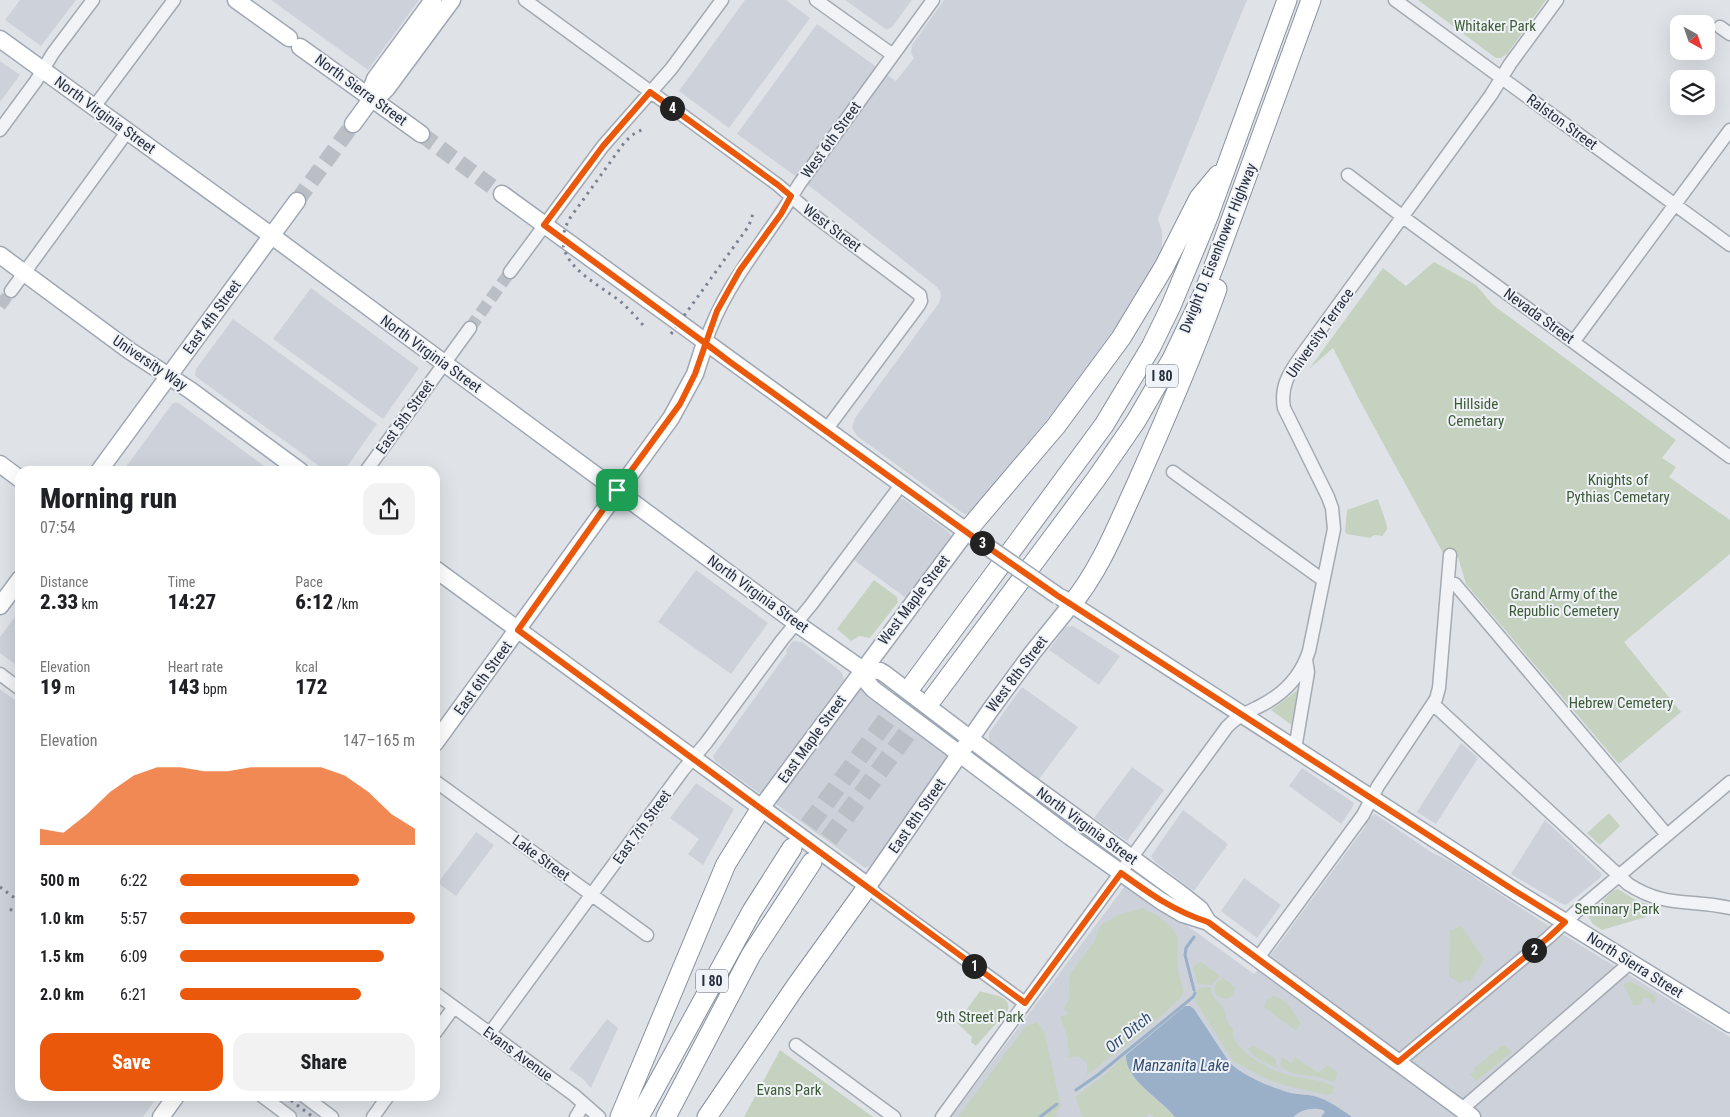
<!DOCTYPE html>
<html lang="en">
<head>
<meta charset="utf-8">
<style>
	:root { --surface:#fff; --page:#f2f2f2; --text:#202124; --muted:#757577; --accent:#ea580c }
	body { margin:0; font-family:"Roboto Condensed",sans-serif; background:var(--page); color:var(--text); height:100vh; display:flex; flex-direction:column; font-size:19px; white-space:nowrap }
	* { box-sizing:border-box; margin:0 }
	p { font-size:16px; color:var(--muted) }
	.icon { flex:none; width:28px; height:28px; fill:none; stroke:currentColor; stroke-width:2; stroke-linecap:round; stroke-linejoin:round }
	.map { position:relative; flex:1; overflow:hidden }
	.drawer { position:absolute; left:15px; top:466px; width:425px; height:635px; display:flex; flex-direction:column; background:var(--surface); border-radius:15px; box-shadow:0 5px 20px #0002 }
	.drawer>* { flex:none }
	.needle { width:32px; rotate:140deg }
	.controls { position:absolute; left:1670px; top:15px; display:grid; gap:10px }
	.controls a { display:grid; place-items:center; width:45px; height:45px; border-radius:10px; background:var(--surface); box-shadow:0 5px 20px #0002; font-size:25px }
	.pin { position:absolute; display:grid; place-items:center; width:42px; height:42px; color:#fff; margin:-21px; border-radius:10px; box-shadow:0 2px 8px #0006 }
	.km { position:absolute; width:25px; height:25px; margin:-12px; border-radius:50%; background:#222; color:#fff; font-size:14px; line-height:25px; text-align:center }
	.round { display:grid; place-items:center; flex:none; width:52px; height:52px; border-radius:15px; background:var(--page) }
	.headline { display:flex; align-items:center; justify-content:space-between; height:85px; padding:0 25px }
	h1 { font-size:28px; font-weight:800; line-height:38px }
	.metrics { display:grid; grid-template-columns:repeat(3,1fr); gap:8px; height:85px; padding:5px 25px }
	.metrics div { display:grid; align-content:center }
	.metrics b { font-size:21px; font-weight:800 }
	.metrics small { font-size:14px; font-weight:400 }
	.metrics p { font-size:14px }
	.chart { height:140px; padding:10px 25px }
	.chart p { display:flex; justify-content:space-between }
	.chart svg { width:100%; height:90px; margin-top:5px; fill:var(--accent); opacity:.7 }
	.action { display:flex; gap:10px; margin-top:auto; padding:10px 25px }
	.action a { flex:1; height:58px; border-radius:15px; background:var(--accent); color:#fff; font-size:20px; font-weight:800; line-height:58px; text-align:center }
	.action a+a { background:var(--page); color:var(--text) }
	ul { padding:0 25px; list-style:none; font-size:16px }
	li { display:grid; grid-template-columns:80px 60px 1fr; align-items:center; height:38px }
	li i { height:12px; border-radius:6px; background:var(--accent) }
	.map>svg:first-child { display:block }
</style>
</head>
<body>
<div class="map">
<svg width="1730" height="1117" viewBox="0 0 1730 1117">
	<rect width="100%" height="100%" fill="#dfe3e8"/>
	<path fill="#cdd2da" d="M 20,0 L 76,0 L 41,46 L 5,20 Z
		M 271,0 L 419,0 L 368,70 Z
		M 745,0 L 786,0 L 810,18 L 729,128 L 679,91 Z
		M 845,0 L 912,0 L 892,27 L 887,30 Z
		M 944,0 L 1247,0 L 1158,219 L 1162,231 L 1162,249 L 1145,287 L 1058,406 L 987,494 L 970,514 L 964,514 L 857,436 L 852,428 L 855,418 L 939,303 L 941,296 L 940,291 L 937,287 L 816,191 L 737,134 L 817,24 L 896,81 L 914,58 L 911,53 L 912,45 Z
		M 0,61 L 20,75 L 0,102 Z
		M 311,288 L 419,368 L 383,419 L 273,339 Z
		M 233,319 L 377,424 L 344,471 L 328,471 L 322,468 L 195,376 L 196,369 Z
		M 176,402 L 180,404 L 271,471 L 123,471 L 172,404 Z
		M 900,499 L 904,499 L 949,532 L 951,536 L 906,598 L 854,560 Z
		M 696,570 L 768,623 L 731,674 L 658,622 Z
		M 20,610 L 20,668 L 0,653 L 0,637 Z
		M 1073,626 L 1120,656 L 1099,685 L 1049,650 L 1064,629 L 1066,627 Z
		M 793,641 L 802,642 L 839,670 L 842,673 L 844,680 L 762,792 L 759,793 L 715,761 L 713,756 L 787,653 L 786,650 Z
		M 1022,687 L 1078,727 L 1039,779 L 990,742 L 989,739 L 989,733 Z
		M 860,688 L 949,756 L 874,862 L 872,865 L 865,868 L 776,804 L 778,798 Z
		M 0,689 L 20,704 L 20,1096 L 158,1096 L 143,1117 L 0,1117 Z
		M 1461,743 L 1478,758 L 1436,824 L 1417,812 Z
		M 1132,767 L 1164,790 L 1127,841 L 1094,818 Z
		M 1302,768 L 1354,803 L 1352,808 L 1341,824 L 1289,786 Z
		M 696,783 L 734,809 L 703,865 L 688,854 L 699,839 L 670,818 Z
		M 1183,810 L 1228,844 L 1194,891 L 1155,862 L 1151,856 Z
		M 1375,814 L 1431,852 L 1451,862 L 1541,921 L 1730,1037 L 1730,1117 L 951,1117 L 1125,886 L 1134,887 L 1254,974 L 1276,948 L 1365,827 L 1367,819 Z
		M 1545,820 L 1602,874 L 1600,878 L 1566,905 L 1560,903 L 1511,874 Z
		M 476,832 L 494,845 L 456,896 L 438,883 Z
		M 1244,878 L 1281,905 L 1257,938 L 1221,911 Z
		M 607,1019 L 618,1028 L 591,1088 L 583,1079 L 569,1069 Z
		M 271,1096 L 297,1096 L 325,1117 L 300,1117 Z"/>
	<path fill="#c5d2c0" d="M 1418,0 L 1546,0 L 1507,54 L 1501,58 L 1496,58 Z
		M 1434,262 L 1476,285 L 1493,305 L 1676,440 L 1662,458 L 1676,467 L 1669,477 L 1730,520 L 1730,554 L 1624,642 L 1681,712 L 1619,764 L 1466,584 L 1458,557 L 1443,553 L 1360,401 L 1333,348 L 1309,369 L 1383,268 L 1406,286 Z
		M 1378,499 C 1379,504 1388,525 1387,529 C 1386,532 1383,534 1383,536 L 1374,535 L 1370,538 L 1347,534 L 1345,532 L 1347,510 Z
		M 874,580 L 897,597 L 898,602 L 870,638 L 859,636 L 851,641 L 837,629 Z
		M 1299,689 L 1293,726 L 1271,710 Z
		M 1609,813 L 1620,826 L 1600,845 L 1587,833 Z
		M 1618,889 L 1637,901 L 1648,904 L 1646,917 L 1602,930 L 1593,924 L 1589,918 L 1590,912 L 1613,891 Z
		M 1143,908 L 1158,916 L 1171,927 L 1178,937 L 1177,957 L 1178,971 L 1183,989 L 1182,997 L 1137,1037 L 1087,1075 L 1087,1063 L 1078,1056 L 1069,1058 L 1067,1036 L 1061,1019 L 1061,1016 L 1067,1015 L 1068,1013 L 1064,1008 L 1068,1001 L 1070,974 L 1094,942 L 1100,926 L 1118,915 Z
		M 1461,926 L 1484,959 L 1470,982 L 1466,980 L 1461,983 L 1449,977 L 1450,931 Z
		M 1201,962 L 1220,976 L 1212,985 L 1198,984 L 1193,969 L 1195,965 Z
		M 1223,978 L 1235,987 L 1233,995 L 1227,999 L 1217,996 L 1214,990 L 1216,983 Z
		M 1628,982 L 1634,983 L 1655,996 L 1656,1002 L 1654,1005 L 1650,1000 L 1644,997 L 1641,1000 L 1643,1002 L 1638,1005 L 1633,1005 L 1626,988 L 1622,986 Z
		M 1203,987 L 1211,987 C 1211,1000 1222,1002 1225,1011 C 1228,1020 1223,1020 1233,1028 C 1232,1037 1235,1043 1242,1049 C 1257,1064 1279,1074 1301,1078 C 1313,1080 1323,1080 1334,1087 L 1331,1094 L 1328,1095 L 1287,1086 L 1264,1078 L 1233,1061 L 1194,999 L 1197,996 L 1196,991 Z
		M 980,991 C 990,995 1012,995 1008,1010 L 976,1046 L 971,1042 L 972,1037 L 957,1023 Z
		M 1274,996 C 1285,998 1296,1013 1300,1024 L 1296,1031 L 1264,1007 L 1267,1000 Z
		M 1036,1022 L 1044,1030 L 1061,1107 L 1058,1110 L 1056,1117 L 958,1117 L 1025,1027 Z
		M 1252,1045 L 1275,1058 L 1277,1067 C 1267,1065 1254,1058 1248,1049 Z
		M 1505,1045 L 1512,1052 L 1476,1081 L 1470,1074 L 1475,1071 L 1473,1069 L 1501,1046 Z
		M 780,1050 L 873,1117 L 744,1117 Z
		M 1126,1055 C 1125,1079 1161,1101 1175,1117 L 1154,1117 L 1149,1114 L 1147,1117 L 1083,1117 L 1075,1097 L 1105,1074 Z
		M 1282,1057 L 1291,1063 L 1295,1057 L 1317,1072 L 1320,1072 L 1327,1065 L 1337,1072 L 1336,1079 L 1334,1082 C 1328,1081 1324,1078 1318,1077 C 1306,1074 1288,1076 1280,1065 Z"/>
	<path fill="#9ab0c8" d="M 1185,1006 L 1190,1006 L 1194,1009 L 1229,1062 C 1241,1075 1270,1087 1287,1092 C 1296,1095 1306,1094 1314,1096 C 1328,1100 1341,1109 1352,1117 L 1321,1117 L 1325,1112 L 1323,1110 C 1314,1107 1300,1109 1294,1117 L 1175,1117 C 1161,1099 1125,1080 1126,1055 Z"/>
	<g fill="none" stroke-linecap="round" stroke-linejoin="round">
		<path stroke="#9ab0c8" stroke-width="3" d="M 1194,990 L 1185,955 L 1186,948 L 1194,937
			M 1076,1090 L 1099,1074 L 1193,997 L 1195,993
			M 1040,1117 L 1057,1104"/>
		<path stroke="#babfc6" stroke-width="12" stroke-dasharray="12 6" stroke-linecap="butt" d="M 0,306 L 11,291
			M 470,328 L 510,272"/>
		<path stroke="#babfc6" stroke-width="16" stroke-dasharray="16 8" stroke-linecap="butt" d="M 421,134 L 502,194
			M 297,201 L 353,124"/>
		<path stroke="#babfc6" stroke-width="19" stroke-dasharray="19 9" stroke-linecap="butt" d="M 792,848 L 913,684
			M 812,862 L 933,698"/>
		<g stroke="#a4aab2" stroke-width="15">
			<path id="minor" d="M 525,0 L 778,185 L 808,211 L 920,295 L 921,301 L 919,305 L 826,430
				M 816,0 L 893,55
				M 1395,0 L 1730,245
				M 1720,27 L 1730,34
				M 94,107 L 174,0
				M 0,130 L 36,81 L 53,53 L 93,0
				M 1348,175 L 1411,223 L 1730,457
				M 510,272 L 603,146 L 671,69 L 722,0
				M 11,291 L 127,132
				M 1574,341 L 1730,130
				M 705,343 C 722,293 750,259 779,216 C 787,205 793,194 800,183 L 933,0
				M 366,471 L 470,328
				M 1173,472 L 1323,580
				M 1448,582 L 1455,584 L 1667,835
				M 0,674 L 20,689
				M 1433,704 L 1628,884 C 1664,908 1691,899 1730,908
				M 1295,749 L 1308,672 L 1306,660
				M 435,781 L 647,935
				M 868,886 L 877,895 L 1025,1003
				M 1258,958 L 1363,815 L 1378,786 L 1436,699 L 1439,688 L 1450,555
				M 435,993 L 574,1095 L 599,1117
				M 435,1033 L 454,1007
				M 490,1033 L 683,770 L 706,743 L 782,640 L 811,605 L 901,485
				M 796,1045 L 894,1117
				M 1398,1062 L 1549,937 L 1577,911 L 1730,782
				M 262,1096 L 290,1117
				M 304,1096 L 332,1117
				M 1462,1109 L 1631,962
				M 373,1117 L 388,1096
				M 576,1117 L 584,1104
				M 942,1117 L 1227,727 C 1236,717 1248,712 1260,706 C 1284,694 1301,676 1309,651 L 1334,529 L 1332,508 L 1328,497 L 1284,408 C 1280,387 1289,373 1301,356 L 1491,95 L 1510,64 L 1557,0"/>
		</g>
		<g stroke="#9fa7b4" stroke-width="19">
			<path id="major" d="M 236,0 L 289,38
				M 0,39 L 272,236 L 803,628 L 863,670 L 880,671 L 885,674 L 1022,778 L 1181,894 L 1200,909 L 1208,922
				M 300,47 L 421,134
				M 372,98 L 372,87 L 375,79 L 433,0
				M 353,124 L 372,98 L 380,95 L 387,88 L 452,0
				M 502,194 L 977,539
				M 0,255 L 130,351 L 190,390 L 300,471
				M 0,464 L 20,479
				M 99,471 L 297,201
				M 435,569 L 868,886 L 991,709 L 1033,652 L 1071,605
				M 1062,598 L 1515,891 L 1730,1024
				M 0,606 L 20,579
				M 863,670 L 867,682 L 873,689 L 1069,836 L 1161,901 L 1183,914 L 1208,922 L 1472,1117
				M 435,743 L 671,418 L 695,374 L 705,343
				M 761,808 L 966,532
				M 161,1117 L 176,1096"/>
		</g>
		<g stroke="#87909f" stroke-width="21">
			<path id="highway" d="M 966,532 L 1056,426 L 1121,338 L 1164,267 L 1199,198 L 1218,175
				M 1071,605 C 1100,570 1117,526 1136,485 C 1165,420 1193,356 1217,289
				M 913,684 L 1104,425 L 1151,347 L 1171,306 L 1208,217 L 1287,0
				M 933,698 L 1096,479 L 1136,421 L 1172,359 L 1203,294 L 1216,261 L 1311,0
				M 620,1117 L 726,864 L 761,808
				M 639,1117 L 752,911 L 792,848
				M 666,1117 L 751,955 L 812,862
				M 707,1117 L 796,986 L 868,886"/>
		</g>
		<use href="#minor" stroke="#f2f3f7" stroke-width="12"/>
		<use href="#major" stroke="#fff" stroke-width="16"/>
		<use href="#highway" stroke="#fff" stroke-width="19"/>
		<path stroke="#798292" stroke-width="3" stroke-dasharray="2.5 5" stroke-linecap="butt" d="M 643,325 C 636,317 629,309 621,302 C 594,280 545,261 570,218 L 624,143 L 632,135 L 645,128
			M 671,334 L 748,227 L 752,218 L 753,210
			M 0,887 L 20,902
			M 10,909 L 20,916
			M 285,1096 L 313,1117"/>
		<g stroke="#9fa7b4" stroke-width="19" stroke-linecap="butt">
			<path id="major-bridge" d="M 979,541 L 1058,596"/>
		</g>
		<use href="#major-bridge" stroke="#fff" stroke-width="16"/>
	</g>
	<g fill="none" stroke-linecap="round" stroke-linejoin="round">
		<g stroke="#fff" stroke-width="10">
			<path id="route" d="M 617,490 L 518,630 L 1025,1003 L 1121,873 C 1150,894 1174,911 1208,922 L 1398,1062 L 1549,937 L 1565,922 L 1515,891 L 1058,596 L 979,541 L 730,362 L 705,343 L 544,225 L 603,146 L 650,92 L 778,185 L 791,196 L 781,214 L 740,270 L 717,311 L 695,374 L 680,404 L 617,490"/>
		</g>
		<use href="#route" stroke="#ea580c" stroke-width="6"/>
	</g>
	<g text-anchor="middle" stroke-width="4" stroke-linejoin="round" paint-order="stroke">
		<g fill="#eff2f6" stroke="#646a76" stroke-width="1">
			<rect x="1146" y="364.5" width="32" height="23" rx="4"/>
			<rect x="696" y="969.5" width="32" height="23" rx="4"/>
		</g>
		<g font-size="14" font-weight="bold" fill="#28303f">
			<text x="1162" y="381">I 80</text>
			<text x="712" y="986">I 80</text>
		</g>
		<g font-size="15" fill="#3c5b36" stroke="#eff2f6">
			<text x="1495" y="31">Whitaker Park</text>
			<text x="1476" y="409">Hillside<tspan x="1476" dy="17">Cemetary</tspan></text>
			<text x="1618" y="485">Knights of<tspan x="1618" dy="17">Pythias Cemetary</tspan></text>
			<text x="1564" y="599">Grand Army of the<tspan x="1564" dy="17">Republic Cemetery</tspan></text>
			<text x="1621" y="708">Hebrew Cemetery</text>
			<text x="1617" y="914">Seminary Park</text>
			<text x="980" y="1022">9th Street Park</text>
			<text x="789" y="1095">Evans Park</text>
		</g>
		<g font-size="15" fill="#28303f" stroke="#eff2f6">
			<text transform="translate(361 90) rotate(36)" y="5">North Sierra Street</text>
			<text transform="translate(105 115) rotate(36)" y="5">North Virginia Street</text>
			<text transform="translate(1562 122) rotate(36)" y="5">Ralston Street</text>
			<text transform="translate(831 140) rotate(-54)" y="5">West 6th Street</text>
			<text transform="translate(832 228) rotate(37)" y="5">West Street</text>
			<text transform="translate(1218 248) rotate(-68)" y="5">Dwight D. Eisenhower Highway</text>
			<text transform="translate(1539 316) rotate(36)" y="5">Nevada Street</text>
			<text transform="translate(212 317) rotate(-54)" y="5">East 4th Street</text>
			<text transform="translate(1320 333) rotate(-55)" y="5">University Terrace</text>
			<text transform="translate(431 354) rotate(36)" y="5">North Virginia Street</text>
			<text transform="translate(150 363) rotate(34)" y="5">University Way</text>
			<text transform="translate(405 417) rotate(-54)" y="5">East 5th Street</text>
			<text transform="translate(758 594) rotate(36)" y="5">North Virginia Street</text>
			<text transform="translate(914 600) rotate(-53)" y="5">West Maple Street</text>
			<text transform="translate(1017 674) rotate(-53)" y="5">West 8th Street</text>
			<text transform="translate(483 678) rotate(-54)" y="5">East 6th Street</text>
			<text transform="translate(812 739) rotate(-54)" y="5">East Maple Street</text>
			<text transform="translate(917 816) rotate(-55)" y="5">East 8th Street</text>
			<text transform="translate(1087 826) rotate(36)" y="5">North Virginia Street</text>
			<text transform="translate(642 827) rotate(-54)" y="5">East 7th Street</text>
			<text transform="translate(541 858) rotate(36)" y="5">Lake Street</text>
			<text transform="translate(1635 965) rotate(32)" y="5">North Sierra Street</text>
			<text transform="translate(518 1054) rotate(36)" y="5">Evans Avenue</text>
		</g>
		<g font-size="16" font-style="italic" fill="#334f73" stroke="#eff2f6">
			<text transform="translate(1128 1032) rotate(-39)" y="6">Orr Ditch</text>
			<text x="1181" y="1071">Manzanita Lake</text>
		</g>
	</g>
</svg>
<div class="controls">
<a><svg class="needle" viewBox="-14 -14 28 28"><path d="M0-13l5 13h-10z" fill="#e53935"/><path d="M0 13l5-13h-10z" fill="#757577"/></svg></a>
<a><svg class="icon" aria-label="layers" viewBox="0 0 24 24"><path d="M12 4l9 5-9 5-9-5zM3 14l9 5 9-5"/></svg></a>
</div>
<div class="pin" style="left:617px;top:490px;background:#1e9e55"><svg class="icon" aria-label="arrive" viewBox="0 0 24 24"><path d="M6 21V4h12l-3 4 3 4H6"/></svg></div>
<b class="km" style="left:974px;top:966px">1</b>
<b class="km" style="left:1534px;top:950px">2</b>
<b class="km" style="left:982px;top:543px">3</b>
<b class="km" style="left:672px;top:108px">4</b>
<section class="drawer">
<div class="headline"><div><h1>Morning run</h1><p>07:54</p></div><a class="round"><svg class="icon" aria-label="share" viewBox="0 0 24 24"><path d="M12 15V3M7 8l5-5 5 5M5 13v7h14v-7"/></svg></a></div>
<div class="metrics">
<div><p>Distance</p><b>2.33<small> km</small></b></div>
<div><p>Time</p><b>14:27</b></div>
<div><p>Pace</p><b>6:12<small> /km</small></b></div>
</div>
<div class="metrics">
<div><p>Elevation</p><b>19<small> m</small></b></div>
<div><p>Heart rate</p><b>143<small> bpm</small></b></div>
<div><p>kcal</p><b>172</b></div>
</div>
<div class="chart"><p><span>Elevation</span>147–165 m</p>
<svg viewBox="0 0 160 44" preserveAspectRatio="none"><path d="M0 44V36L10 38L20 29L30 18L40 10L50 6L60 6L70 8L80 8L90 6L100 6L110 6L120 6L130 10L140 18L150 29L160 36V44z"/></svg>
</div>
<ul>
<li><b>500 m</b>6:22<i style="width:76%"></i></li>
<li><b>1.0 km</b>5:57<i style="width:100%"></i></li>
<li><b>1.5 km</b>6:09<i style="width:87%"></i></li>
<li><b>2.0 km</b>6:21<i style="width:77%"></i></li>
</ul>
<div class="action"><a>Save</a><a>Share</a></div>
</section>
</div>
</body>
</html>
